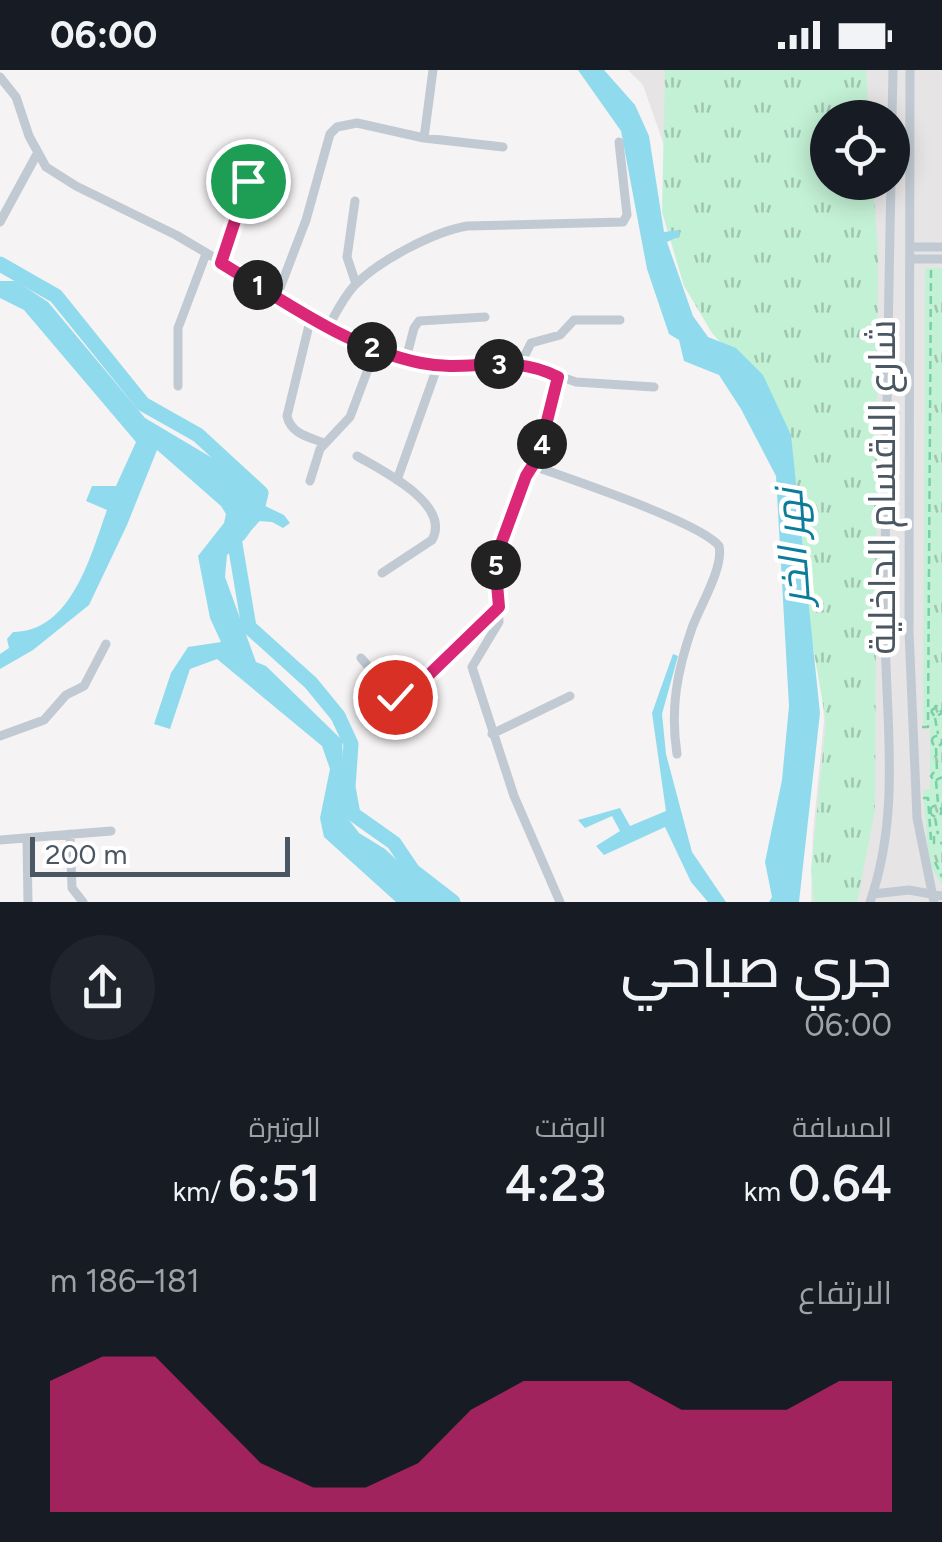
<!DOCTYPE html>
<html lang="ar">
<head>
<meta charset="utf-8">
<style>
	:root { --surface:#171b24; --page:#20242c; --text:#f1f3f6; --muted:#9ea1a6; --accent:#db2777 }
	body { margin:0; font-family:Figtree,Cairo,sans-serif; background:var(--page); color:var(--text); direction:rtl; height:100vh; display:flex; flex-direction:column; font-size:38px; white-space:nowrap }
	* { box-sizing:border-box; margin:0 }
	p { font-size:32px; color:var(--muted) }
	.icon { flex:none; width:55px; height:55px; fill:none; stroke:currentColor; stroke-width:2; stroke-linecap:round; stroke-linejoin:round }
	.map { position:relative; height:832px; overflow:hidden; direction:ltr }
	.drawer { display:flex; flex-direction:column; background:var(--surface); flex:1 }
	.drawer>* { flex:none }
	.fabs { position:absolute; left:810px; top:30px; display:grid; gap:20px }
	.fabs a { display:grid; place-items:center; width:100px; height:100px; border-radius:50%; background:var(--surface); box-shadow:0 5px 25px #0003; font-size:50px }
	.scale { position:absolute; left:30px; bottom:25px; width:260px; box-sizing:border-box; padding-left:10px; border:5px solid #4a5661; border-top:0; font-size:28px; line-height:35px; white-space:nowrap; color:#4a5661; -webkit-text-stroke:8px #fff; paint-order:stroke }
	.pin { position:absolute; display:grid; place-items:center; width:85px; height:85px; color:#fff; margin:-42px; border:5px solid #fff; border-radius:50%; box-shadow:0 2px 10px #0007 }
	.km { position:absolute; width:50px; height:50px; margin:-25px; border-radius:50%; background:#222; color:#fff; font-size:28px; line-height:50px; text-align:center }
	.round { display:grid; place-items:center; flex:none; width:105px; height:105px; border-radius:52px; background:var(--page) }
	.headline { display:flex; align-items:center; justify-content:space-between; height:170px; padding:0 50px }
	h1 { font-size:55px; font-weight:600; line-height:75px }
	.metrics { display:grid; grid-template-columns:repeat(3,1fr); gap:15px; height:170px; padding:10px 50px }
	.metrics div { display:grid; align-content:center }
	.metrics b { font-size:50px; font-weight:600 }
	.metrics small { font-size:28px; font-weight:400 }
	.metrics p { font-size:28px }
	.chart { height:280px; padding:20px 50px }
	.chart p { display:flex; justify-content:space-between }
	.chart svg { width:100%; height:180px; margin-top:10px; fill:var(--accent); opacity:.7 }
	.status { display:flex; justify-content:space-between; align-items:center; height:70px; padding:0 50px; background:var(--surface); direction:ltr }
	.status svg { height:28px; fill:currentColor }
	.map>svg:first-child { display:block }
</style>
</head>
<body>
<div class="status"><b>06:00</b><svg viewBox="0 0 49 12"><path d="M0 12V9h3v3zM5 12V6h3v6zM10 12V3h3v9zM15 12V0h3v12zM26 1h20v11H26zM47 4h2v5h-2z"/></svg></div>
<div class="map">
<svg width="942" height="832" viewBox="0 0 942 832">
	<defs>
		<pattern id="grass-tufts" width="24" height="20" patternUnits="userSpaceOnUse" patternTransform="scale(2.5)"><rect width="24" height="20" fill="#c3f1d5"/><path d="M3 7l-1-3M5 7V3M7 7l1-3M15 17l-1-3M17 17v-4M19 17l1-3" fill="none" stroke="#a0c6b0"/></pattern>
	</defs>
	<rect width="100%" height="100%" fill="#f5f3f3"/>
	<path fill="#e6e4e5" fill-rule="evenodd" d="M 628,0 L 942,0 L 942,832 L 811,832 L 813,763 L 824,651 L 817,515 L 643,15 ZM 828,48 L 892,48 L 892,112 L 828,112 Z"/>
	<path fill="url(#grass-tufts)" d="M 665,0 L 866,0 L 869,47 L 828,48 L 828,112 L 873,113 L 878,181 L 875,740 L 857,832 L 814,832 L 811,800 L 826,652 L 770,326 L 712,263 L 684,216 L 662,142 Z
		M 925,198 L 942,198 L 942,815 L 929,793 L 923,720 L 930,719 L 930,655 L 923,654 Z"/>
	<path fill="#90daee" d="M 578,0 L 604,0 L 635,35 L 649,66 L 664,162 L 679,160 L 680,166 L 667,172 L 693,246 L 708,267 L 736,278 L 763,305 L 791,365 L 820,643 L 799,832 L 769,832 L 772,827 L 765,792 L 782,710 L 789,636 L 776,406 L 741,339 L 719,305 L 684,291 L 679,270 L 669,264 L 647,199 L 621,61 Z
		M 0,211 L 16,211 L 48,232 L 145,348 L 214,389 L 265,436 L 284,445 L 290,453 L 283,458 L 272,452 L 258,451 L 245,469 L 227,485 L 225,507 L 256,592 L 266,596 L 342,670 L 346,746 L 359,763 L 385,779 L 441,832 L 396,832 L 324,767 L 320,748 L 330,699 L 322,676 L 217,589 L 190,599 L 170,659 L 154,654 L 171,603 L 188,577 L 221,572 L 210,548 L 198,486 L 224,453 L 226,444 L 221,436 L 157,380 L 127,455 L 89,535 L 33,580 L 0,599 L 0,584 L 9,578 L 7,569 L 13,562 C 72,562 91,484 107,440 L 86,431 L 92,416 L 116,416 L 136,372 L 24,240 L 0,228 Z
		M 673,584 L 678,586 L 662,644 L 666,684 L 692,782 L 726,832 L 708,832 L 691,812 L 665,757 L 604,785 L 596,776 L 620,761 L 612,746 L 585,758 L 578,750 L 620,738 L 630,756 L 666,741 L 652,643 Z"/>
	<g fill="none" stroke-linecap="round" stroke-linejoin="round">
		<path stroke="#90daee" stroke-width="15" d="M 0,194 L 56,226 L 143,334 L 198,365 L 261,423 L 256,444 L 234,468 L 249,557 L 311,613 L 338,646 L 351,674 L 348,717 L 353,744 L 394,773 L 413,801 L 453,832"/>
		<path stroke="#7ad0a6" stroke-width="2.5" stroke-dasharray="8 5" stroke-linecap="butt" d="M 931,641 L 937,636 L 942,643 L 935,647 L 931,641
			M 935,648 L 938,664
			M 922,657 L 928,657 L 931,196
			M932 671a5 5 0 1 1 10 0a5 5 0 1 1-10 0Z
			M 936,678 L 937,701
			M 934,702 L 931,706 L 934,711 L 942,707
			M 936,711 L 938,733
			M 923,728 L 928,728 L 931,770
			M930.5 741a5.5 5.5 0 1 1 11 0a5.5 5.5 0 1 1-11 0Z
			M 935,748 L 938,764
			M 934,766 L 934,773 L 942,773
			M 935,792 L 942,807"/>
		<path stroke="#c1cad2" stroke-width="9" d="M 910,0 L 909,561 L 917,748 L 934,832
			M 0,7 L 16,27 L 29,66 L 46,97 L 76,116 L 176,165 L 354,270 L 406,289 L 438,295 L 521,293 L 576,312 L 654,317
			M 892,48 L 893,0
			M 424,68 L 433,0
			M 355,131 L 347,187 L 356,214
			M 0,152 L 37,84
			M 912,177 L 942,177
			M 912,189 L 942,189
			M 221,193 L 248,111
			M 277,226 L 306,150 L 330,64 L 337,57 L 357,53 L 424,68 L 503,77
			M 311,247 L 287,346 C 291,364 309,367 324,373
			M 328,257 C 336,243 343,228 354,216 C 378,191 433,162 467,156 L 623,152 L 627,145 L 619,72
			M 406,289 L 414,258 L 419,251 L 485,247
			M 521,293 L 531,273 L 560,265 L 574,250 L 620,250
			M 557,307 L 538,387 L 526,406 L 498,482 L 496,502 L 499,552 L 472,597 L 514,726 L 560,832
			M 178,316 L 178,258 L 206,184
			M 357,386 C 381,400 452,434 432,470 L 382,503
			M 534,396 C 569,409 700,452 719,476 C 724,497 700,536 692,558 C 677,601 670,639 677,684
			M 397,410 L 438,295
			M 310,411 L 320,379 L 350,347 L 376,278
			M 361,588 L 395,627 L 404,628 L 499,537
			M 492,664 L 570,626
			M 0,666 L 44,650 L 66,625 L 84,616 L 106,574
			M 70,764 L 72,818 L 83,832
			M 27,768 L 28,832
			M 0,770 L 111,761
			M 873,824 L 909,820 L 942,826
			M 870,832 C 902,740 885,648 885,553 C 885,406 888,259 891,112"/>
	</g>
	<g fill="none" stroke-linecap="round" stroke-linejoin="round">
		<g stroke="#fff" stroke-width="20">
			<path id="route" d="M 248,111 L 221,193 C 284,231 348,278 421,293 C 471,303 509,282 558,307 L 538,387 L 526,406 L 498,482 L 496,502 L 499,537 L 408,625 L 395,627"/>
		</g>
		<use href="#route" stroke="#db2777" stroke-width="12"/>
	</g>
	<g text-anchor="middle" stroke-width="9" stroke-linejoin="round" paint-order="stroke">
		<g font-size="38" fill="#4a5661" stroke="#fff">
			<text transform="translate(882 417) rotate(-90)" y="13">شارع الاقسام الداخلية</text>
		</g>
		<g font-size="40" font-style="italic" fill="#0c7c9b" stroke="#fff">
			<text transform="translate(792 477) rotate(-94)" y="14">نهر الخر</text>
		</g>
	</g>
</svg>
<div class="fabs">
<a><svg class="icon" aria-label="locate" viewBox="0 0 24 24"><circle cx="12" cy="12" r="6"/><path d="M12 2v4M12 18v4M2 12h4M18 12h4"/></svg></a>
</div>
<div class="scale">200 m</div>
<div class="pin" style="left:248px;top:111px;background:#1e9e55"><svg class="icon" aria-label="arrive" viewBox="0 0 24 24"><path d="M6 21V4h12l-3 4 3 4H6"/></svg></div>
<div class="pin" style="left:395px;top:627px;background:#d93025"><svg class="icon" aria-label="check" viewBox="0 0 24 24"><path d="M5 12l5 5 9-10"/></svg></div>
<b class="km" style="left:258px;top:215px">1</b>
<b class="km" style="left:372px;top:277px">2</b>
<b class="km" style="left:499px;top:294px">3</b>
<b class="km" style="left:542px;top:374px">4</b>
<b class="km" style="left:496px;top:495px">5</b>
</div>
<section class="drawer">
<div class="headline"><div><h1>جري صباحي</h1><p>06:00</p></div><a class="round"><svg class="icon" aria-label="share" viewBox="0 0 24 24"><path d="M12 15V3M7 8l5-5 5 5M5 13v7h14v-7"/></svg></a></div>
<div class="metrics">
<div><p>المسافة</p><b>0.64<small> km</small></b></div>
<div><p>الوقت</p><b>4:23</b></div>
<div><p>الوتيرة</p><b>6:51<small> /km</small></b></div>
</div>
<div class="chart"><p><span>الارتفاع</span>181–186 m</p>
<svg viewBox="0 0 160 44" preserveAspectRatio="none"><path d="M0 44V12L10 6L20 6L30 19L40 32L50 38L60 38L70 32L80 19L90 12L100 12L110 12L120 19L130 19L140 19L150 12L160 12V44z"/></svg>
</div>
</section>
</body>
</html>
